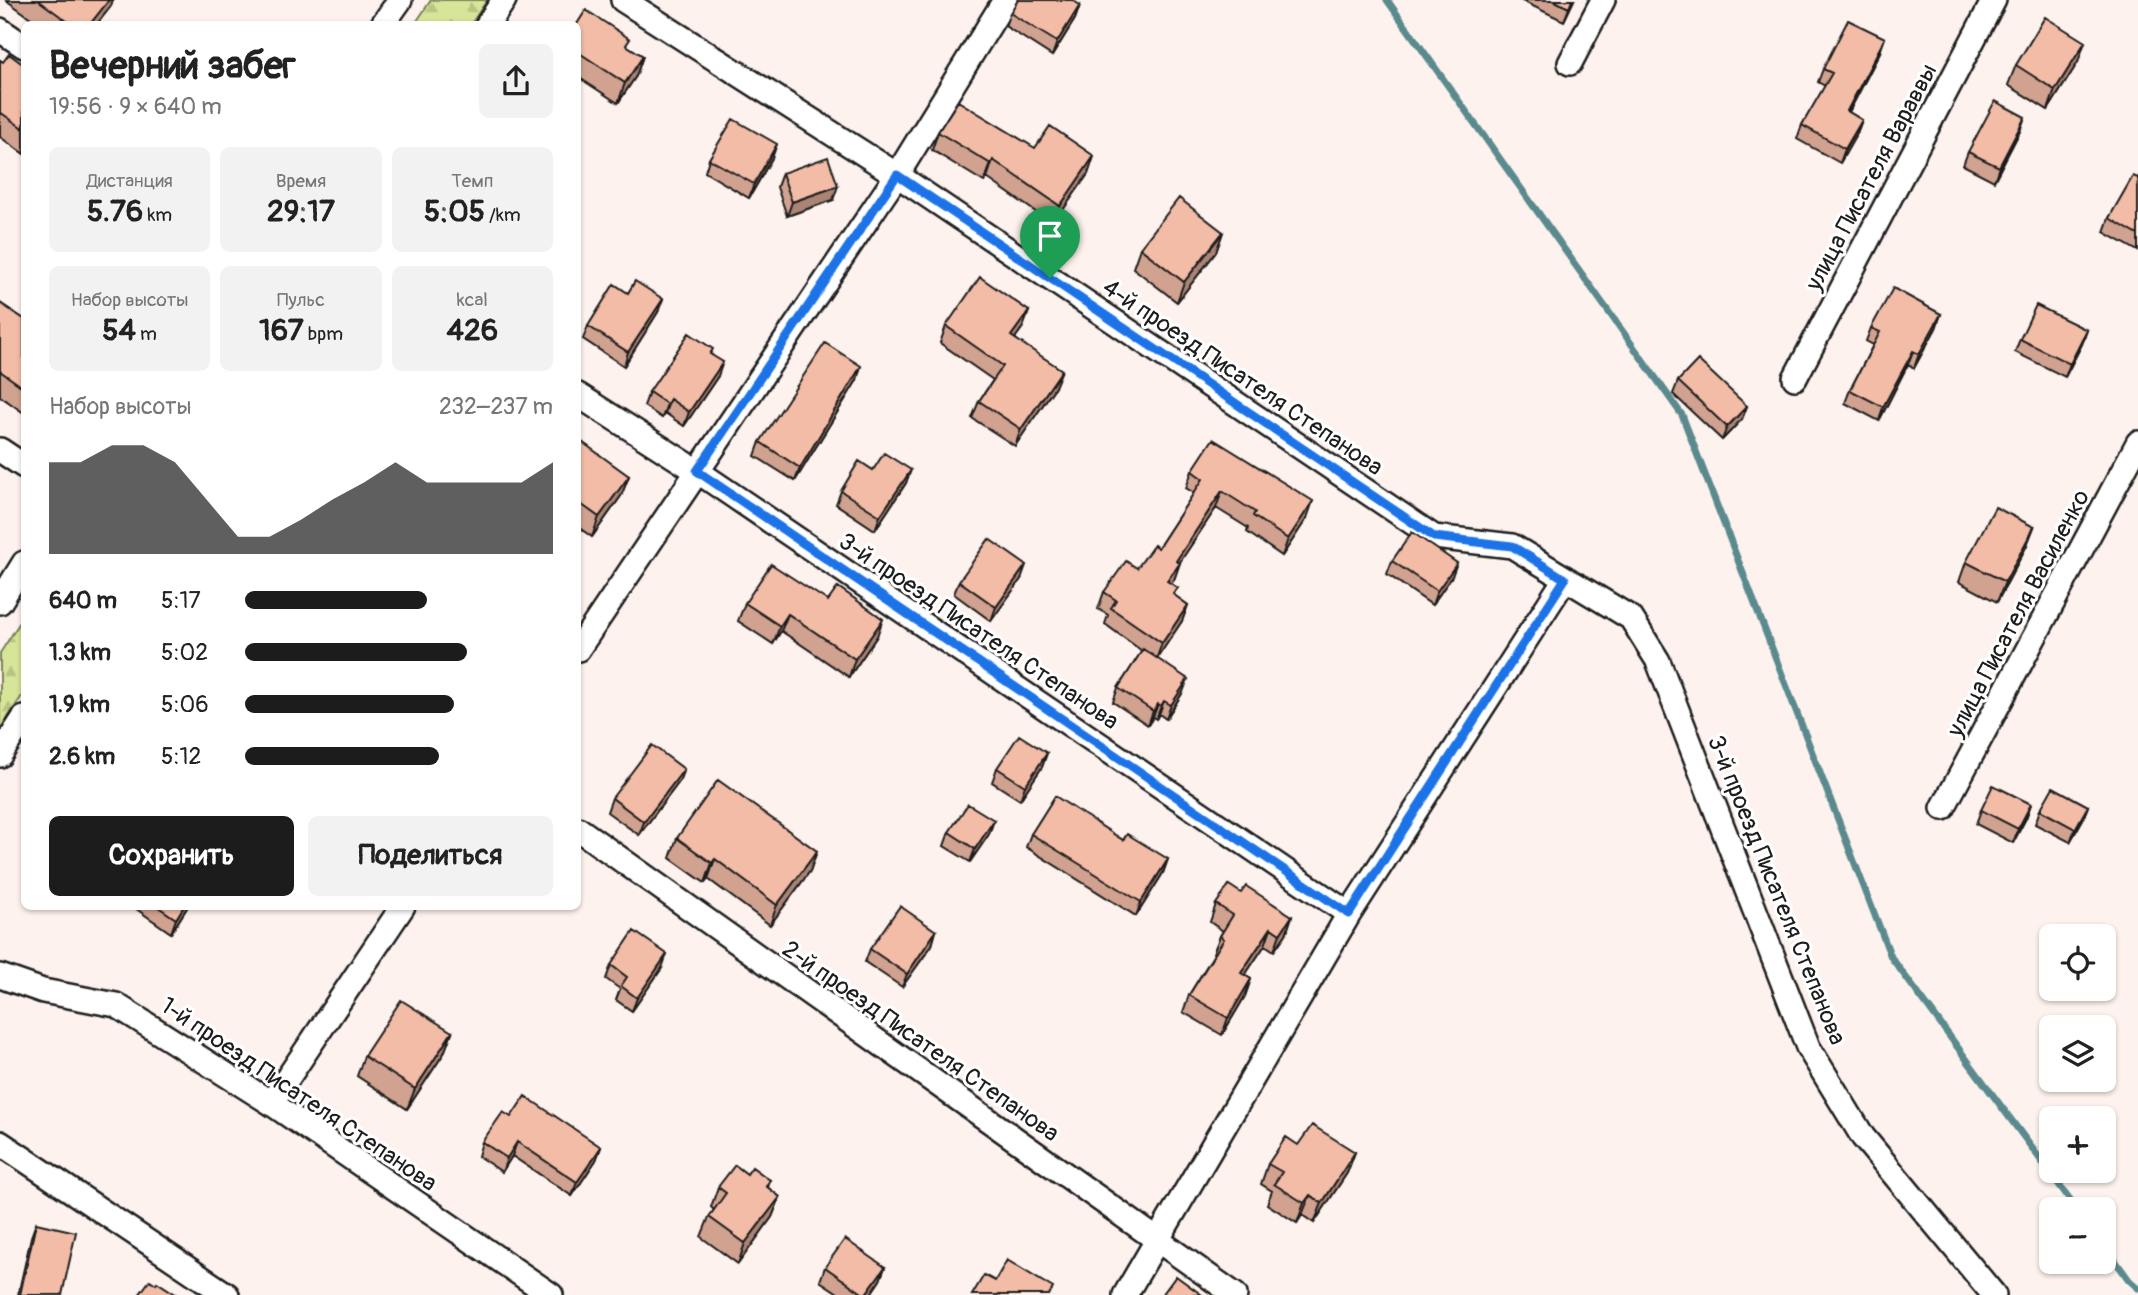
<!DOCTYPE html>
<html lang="ru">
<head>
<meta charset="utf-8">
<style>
	:root { --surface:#fff; --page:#f2f2f2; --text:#222; --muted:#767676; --accent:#1c1c1c }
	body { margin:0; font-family:Pangolin,sans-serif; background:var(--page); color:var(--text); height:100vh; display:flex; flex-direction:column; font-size:26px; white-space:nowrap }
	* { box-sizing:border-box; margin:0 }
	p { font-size:23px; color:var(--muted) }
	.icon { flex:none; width:38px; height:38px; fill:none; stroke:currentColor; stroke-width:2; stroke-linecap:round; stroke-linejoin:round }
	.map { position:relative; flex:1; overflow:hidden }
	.side { position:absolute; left:21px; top:21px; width:560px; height:889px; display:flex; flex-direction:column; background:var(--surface); border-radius:10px; box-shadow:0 2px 5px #0004 }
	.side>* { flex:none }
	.buttons { position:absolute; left:2039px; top:924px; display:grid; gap:14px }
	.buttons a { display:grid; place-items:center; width:77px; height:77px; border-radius:10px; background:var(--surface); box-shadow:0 2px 5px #0004; font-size:35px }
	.pin { position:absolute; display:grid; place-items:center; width:60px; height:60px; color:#fff; margin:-72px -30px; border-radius:50% 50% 50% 0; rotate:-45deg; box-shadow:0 0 7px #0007 }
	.pin .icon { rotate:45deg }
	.round { display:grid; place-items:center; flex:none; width:74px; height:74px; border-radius:10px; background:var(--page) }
	.headline { display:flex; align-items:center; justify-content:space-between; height:119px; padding:0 28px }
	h1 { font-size:38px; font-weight:700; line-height:52px }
	.metrics { display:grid; grid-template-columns:repeat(3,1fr); gap:10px; height:119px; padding:7px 28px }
	.metrics div { display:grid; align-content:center; border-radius:10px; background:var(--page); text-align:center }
	.metrics b { font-size:30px; font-weight:700 }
	.metrics small { font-size:19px; font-weight:400 }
	.metrics p { font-size:19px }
	.chart { height:196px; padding:14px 28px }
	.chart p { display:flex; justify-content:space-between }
	.chart svg { width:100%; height:126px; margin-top:7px; fill:var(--accent); opacity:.7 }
	.action { display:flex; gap:14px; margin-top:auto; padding:14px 28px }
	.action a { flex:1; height:80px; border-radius:10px; background:var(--accent); color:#fff; font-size:28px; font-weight:700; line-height:80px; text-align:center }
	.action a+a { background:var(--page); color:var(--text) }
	ul { padding:0 28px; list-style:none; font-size:23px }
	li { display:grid; grid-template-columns:112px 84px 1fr; align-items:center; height:52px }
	li i { height:18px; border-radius:9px; background:var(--accent) }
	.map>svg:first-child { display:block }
</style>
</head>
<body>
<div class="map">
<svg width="2138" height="1295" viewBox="0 0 2138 1295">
	<defs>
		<pattern id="forest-firs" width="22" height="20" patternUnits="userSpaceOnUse" patternTransform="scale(1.75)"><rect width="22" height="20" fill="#d7e598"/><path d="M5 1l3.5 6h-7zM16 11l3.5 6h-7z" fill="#b8c482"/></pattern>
	</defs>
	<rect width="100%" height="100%" fill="#fdf2ed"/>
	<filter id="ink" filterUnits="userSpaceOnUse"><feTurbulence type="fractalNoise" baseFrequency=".0143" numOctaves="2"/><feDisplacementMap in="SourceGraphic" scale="14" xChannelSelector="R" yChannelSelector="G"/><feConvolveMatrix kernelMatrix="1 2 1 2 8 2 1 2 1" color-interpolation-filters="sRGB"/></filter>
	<g filter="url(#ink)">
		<path fill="url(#forest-firs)" stroke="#7a805a" stroke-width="2" d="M 431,0 L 487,0 L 471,24 L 415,24 Z
			M 24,616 L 24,693 L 0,729 L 0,653 Z"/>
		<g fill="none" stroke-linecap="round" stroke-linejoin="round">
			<path stroke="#5a8a8e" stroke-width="7" d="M 1387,0 L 1682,415 L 1891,957 L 2077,1209
				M 2104,1245 L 2129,1280 L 2138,1288"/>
			<g stroke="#1c1c1c" stroke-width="28">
				<path id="minor" d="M 623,0 L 897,175 L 1434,537 L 1512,546 L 1631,618 L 1658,661 L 1808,1047 L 1863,1137 L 1994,1295
					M 383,24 L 400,0
					M 488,24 L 504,0
					M 0,30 L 24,46
					M 1570,63 L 1603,0
					M 1795,378 L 1994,0
					M 578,395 L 697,471 L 1349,914
					M 0,450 L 24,466
					M 0,602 L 24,563
					M 578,649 L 897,175 L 1005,0
					M 0,755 L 24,718
					M 1943,808 L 2138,443
					M 578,829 L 1235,1295
					M 0,976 L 43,991 L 116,1005 L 271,1103 L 551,1295
					M 271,1103 L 403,906
					M 0,1143 L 227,1295
					M 1125,1295 L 1349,914 L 1565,579"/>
			</g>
			<use href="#minor" stroke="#fff" stroke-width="23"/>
		</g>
		<path fill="#d1a290" stroke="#1c1c1c" stroke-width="2" d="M 6,0 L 113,0 L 111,6 L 97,24 L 39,24 Z
			M 1520,0 L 1574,0 L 1564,21 Z
			M 1080,5 L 1075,19 L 1052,56 L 1005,26 L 1010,13 Z
			M 578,24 L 627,46 L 643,56 L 636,76 L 618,103 L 578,77 Z
			M 1880,52 L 1849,112 L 1862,120 L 1857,133 L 1840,163 L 1797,139 L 1802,125 L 1825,86 L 1818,82 L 1823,69 Z
			M 0,60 L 3,62 L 24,65 L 24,154 L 0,137 Z
			M 2078,62 L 2048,110 L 2008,85 L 2016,65 Z
			M 2020,131 L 1994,181 L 1963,165 L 1968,152 Z
			M 938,132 L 1035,148 L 1094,156 L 1088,174 L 1053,224 L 987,178 L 984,182 L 932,150 Z
			M 772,158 L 749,198 L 705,172 L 709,159 Z
			M 782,173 L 833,200 L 787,216 L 777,187 Z
			M 2138,178 L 2138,251 L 2104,232 L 2109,218 Z
			M 1223,232 L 1216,252 L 1177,302 L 1133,268 L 1140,248 Z
			M 0,303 L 24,319 L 24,413 L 0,396 Z
			M 1029,311 L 1023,327 L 1015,338 L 1055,387 L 1015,446 L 972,418 L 979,401 L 993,380 L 940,343 L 946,326 Z
			M 658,312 L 624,366 L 583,339 L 588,326 Z
			M 1941,314 L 1936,328 L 1914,368 L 1908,364 L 1879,421 L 1845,403 L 1850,390 L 1873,345 L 1866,341 L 1871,328 Z
			M 2087,330 L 2082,344 L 2065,377 L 2015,352 L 2020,339 Z
			M 712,355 L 718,376 L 684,426 L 665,413 L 662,418 L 644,406 L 649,392 Z
			M 857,380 L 795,481 L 755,456 L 760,442 Z
			M 1678,381 L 1747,406 L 1742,419 L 1722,440 L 1673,394 Z
			M 578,448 L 629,476 L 621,496 L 592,537 L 578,527 Z
			M 873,470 L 906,483 L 875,530 L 836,504 L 841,491 Z
			M 1192,471 L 1307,518 L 1282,556 L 1247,532 L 1248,528 L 1216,508 L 1179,563 L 1174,580 L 1171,583 L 1175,596 L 1188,605 L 1182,621 L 1157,658 L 1183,692 L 1166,719 L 1159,714 L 1156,719 L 1153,717 L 1148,725 L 1113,702 L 1118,688 L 1142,651 L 1105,624 L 1108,615 L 1098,609 L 1104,592 L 1137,568 L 1158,548 L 1194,493 L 1186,488 Z
			M 2034,527 L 2026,547 L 1997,602 L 1959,582 L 1966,562 Z
			M 1392,561 L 1452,576 L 1432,605 L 1387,574 Z
			M 1021,579 L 991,621 L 954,594 L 959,581 Z
			M 745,603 L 877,636 L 849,677 L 781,631 L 773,644 L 738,621 Z
			M 1047,753 L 1042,767 L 1020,800 L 992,782 L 997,768 Z
			M 679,782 L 639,835 L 607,812 L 612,798 Z
			M 2031,804 L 2026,818 L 2013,843 L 1976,824 L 1981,810 Z
			M 2088,806 L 2083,819 L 2070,842 L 2035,824 L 2040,810 Z
			M 994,820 L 989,834 L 970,862 L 944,846 L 949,832 Z
			M 1031,834 L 1168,859 L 1163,873 L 1136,916 L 1026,847 Z
			M 677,838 L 817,851 L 810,871 L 770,925 L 708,879 L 705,883 L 670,858 Z
			M 1241,893 L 1292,916 L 1286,934 L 1274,951 L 1265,945 L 1245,975 L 1251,979 L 1245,996 L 1222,1035 L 1183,1012 L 1189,995 L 1214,954 L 1213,953 L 1220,936 L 1223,931 L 1210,922 L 1216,904 Z
			M 132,906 L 188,906 L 171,933 Z
			M 936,931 L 932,945 L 902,987 L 865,962 L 870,949 Z
			M 611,965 L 662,968 L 632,1011 L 616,1000 L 620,989 L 606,979 Z
			M 452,1032 L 444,1053 L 407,1109 L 357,1076 L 364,1056 Z
			M 511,1117 L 601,1147 L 596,1160 L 572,1196 L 512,1156 L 502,1172 L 478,1156 L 482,1142 Z
			M 1298,1145 L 1355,1152 L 1347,1173 L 1314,1223 L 1302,1215 L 1297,1223 L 1267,1204 L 1272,1191 L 1261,1184 L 1268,1164 Z
			M 747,1174 L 770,1180 L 768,1188 L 780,1197 L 772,1217 L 738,1264 L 701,1237 L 709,1217 L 714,1210 L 711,1207 L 718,1187 Z
			M 36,1223 L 62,1295 L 18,1295 L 31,1237 Z
			M 825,1267 L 885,1267 L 880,1280 L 870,1295 L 841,1295 L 820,1281 Z"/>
		<path fill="#aa8475" stroke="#1c1c1c" stroke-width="2" d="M 109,0 L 113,0 L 111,6 L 97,24 L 90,24 Z
			M 1572,0 L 1574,0 L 1564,21 L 1569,8 Z
			M 1080,5 L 1075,19 L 1052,56 L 1057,42 Z
			M 1885,38 L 1880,52 L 1842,125 L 1847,111 Z
			M 2085,42 L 2078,62 L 2048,110 L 2055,90 Z
			M 643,56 L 636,76 L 618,103 L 625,83 Z
			M 2025,117 L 2020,131 L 1994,181 L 1999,167 Z
			M 1862,120 L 1857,133 L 1840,163 L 1845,149 Z
			M 777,144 L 772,158 L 749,198 L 754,184 Z
			M 1094,156 L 1088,174 L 1053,224 L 1060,206 Z
			M 993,160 L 987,178 L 984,182 L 991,164 Z
			M 838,186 L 833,200 L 787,216 L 792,202 Z
			M 1223,232 L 1216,252 L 1177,302 L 1184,282 Z
			M 663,299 L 658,312 L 624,366 L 628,352 Z
			M 1029,311 L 1023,327 L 1005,352 L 1011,336 Z
			M 1941,314 L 1936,328 L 1914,368 L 1919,354 Z
			M 2087,330 L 2082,344 L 2065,377 L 2070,364 Z
			M 1913,351 L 1908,364 L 1879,421 L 1883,407 Z
			M 723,362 L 718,376 L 684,426 L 689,412 Z
			M 861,366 L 857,380 L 795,481 L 800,468 Z
			M 1062,370 L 1055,387 L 1015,446 L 1021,429 Z
			M 670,399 L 665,413 L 662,418 L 667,404 Z
			M 1747,406 L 1742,419 L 1722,440 L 1727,427 Z
			M 911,470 L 906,483 L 875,530 L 880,516 Z
			M 629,476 L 621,496 L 592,537 L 599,517 Z
			M 1222,491 L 1216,508 L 1172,574 L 1180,563 L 1174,580 L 1161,597 L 1176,561 Z
			M 1313,501 L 1307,518 L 1282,556 L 1288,539 Z
			M 2034,527 L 2026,547 L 1997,602 L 2005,582 Z
			M 1457,563 L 1452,576 L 1432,605 L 1437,591 Z
			M 1026,565 L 1021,579 L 991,621 L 996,607 Z
			M 1188,605 L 1182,621 L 1156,660 L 1162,643 Z
			M 788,614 L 781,631 L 773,644 L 780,626 Z
			M 883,619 L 877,636 L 849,677 L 855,659 Z
			M 1188,679 L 1183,692 L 1166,719 L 1171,705 Z
			M 1164,701 L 1159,714 L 1156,719 L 1161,706 Z
			M 1158,704 L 1153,717 L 1148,725 L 1153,711 Z
			M 1047,753 L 1042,767 L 1020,800 L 1025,786 Z
			M 684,769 L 679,782 L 639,835 L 644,822 Z
			M 2031,804 L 2026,818 L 2013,843 L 2018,829 Z
			M 2088,806 L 2083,819 L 2070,842 L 2075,829 Z
			M 994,820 L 989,834 L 970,862 L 975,849 Z
			M 817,851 L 810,871 L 770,925 L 777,905 Z
			M 715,859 L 708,879 L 705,883 L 712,863 Z
			M 1168,859 L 1163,873 L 1136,916 L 1141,902 Z
			M 184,906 L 188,906 L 171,933 L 176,919 Z
			M 1292,916 L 1286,934 L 1274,951 L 1280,934 Z
			M 1271,928 L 1265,945 L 1235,990 L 1241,973 Z
			M 936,931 L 932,945 L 902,987 L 907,974 Z
			M 667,954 L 662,968 L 632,1011 L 637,998 Z
			M 1251,979 L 1245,996 L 1222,1035 L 1228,1018 Z
			M 452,1032 L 444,1053 L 407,1109 L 415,1089 Z
			M 517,1142 L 512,1156 L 502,1172 L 507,1158 Z
			M 601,1147 L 596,1160 L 572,1196 L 577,1182 Z
			M 1355,1152 L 1347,1173 L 1314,1223 L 1322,1203 Z
			M 1310,1195 L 1302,1215 L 1297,1223 L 1304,1203 Z
			M 780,1197 L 772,1217 L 738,1264 L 745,1243 Z
			M 885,1267 L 880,1280 L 870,1295 L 865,1295 Z"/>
		<path fill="#f3bca7" stroke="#1c1c1c" stroke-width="2" d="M 38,0 L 109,0 L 90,24 L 71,24 Z
			M 1018,0 L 1072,0 L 1080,5 L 1057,42 L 1010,13 Z
			M 1553,0 L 1572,0 L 1569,8 Z
			M 586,10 L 630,39 L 626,45 L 643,56 L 625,83 L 578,52 L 577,24 Z
			M 2045,17 L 2085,42 L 2055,90 L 2016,65 Z
			M 1848,20 L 1885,38 L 1847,111 L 1862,120 L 1845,149 L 1802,125 L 1832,73 L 1823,69 Z
			M 9,54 L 24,65 L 24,129 L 0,112 L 0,60 L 3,62 Z
			M 958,101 L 1035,148 L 1050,126 L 1094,156 L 1060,206 L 993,160 L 991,164 L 938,132 Z
			M 1995,101 L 2025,117 L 1999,167 L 1968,152 Z
			M 733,119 L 777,144 L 754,184 L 709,159 Z
			M 828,157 L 838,186 L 792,202 L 782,173 Z
			M 2133,176 L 2138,178 L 2138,235 L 2109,218 Z
			M 1179,198 L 1223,232 L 1184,282 L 1140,248 Z
			M 980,277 L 1029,311 L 1011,336 L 1062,370 L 1021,429 L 979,401 L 1003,366 L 946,326 Z
			M 635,281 L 663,299 L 628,352 L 588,326 L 614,284 L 628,293 Z
			M 1893,288 L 1941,314 L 1919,354 L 1913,351 L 1883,407 L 1850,390 L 1880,332 L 1871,328 Z
			M 0,303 L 24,319 L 24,388 L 0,371 Z
			M 2036,305 L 2087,330 L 2070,364 L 2020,339 Z
			M 689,333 L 713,349 L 710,354 L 723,362 L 689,412 L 670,399 L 667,404 L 649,392 Z
			M 825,343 L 861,366 L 800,468 L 760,442 Z
			M 1698,360 L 1747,406 L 1727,427 L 1678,381 Z
			M 1213,439 L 1313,501 L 1288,539 L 1253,516 L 1255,512 L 1222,491 L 1176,561 L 1180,563 L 1167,581 L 1178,588 L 1173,594 L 1188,605 L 1162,643 L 1111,608 L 1116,600 L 1104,592 L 1126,561 L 1137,568 L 1154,545 L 1158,548 L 1203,479 L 1192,471 Z
			M 582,442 L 629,476 L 599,517 L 578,502 L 578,448 Z
			M 884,453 L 911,470 L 880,516 L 841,491 L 859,461 L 873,470 Z
			M 1995,507 L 2034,527 L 2005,582 L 1966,562 Z
			M 1412,532 L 1457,563 L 1437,591 L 1392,561 Z
			M 989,539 L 1026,565 L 996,607 L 959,581 Z
			M 771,564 L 828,601 L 838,587 L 883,619 L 855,659 L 788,614 L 780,626 L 745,603 Z
			M 1143,649 L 1188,679 L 1171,705 L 1164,701 L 1161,706 L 1158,704 L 1153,711 L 1118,688 Z
			M 1019,735 L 1047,753 L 1025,786 L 997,768 Z
			M 652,745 L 684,769 L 644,822 L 612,798 Z
			M 718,780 L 817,851 L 777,905 L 715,859 L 712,863 L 677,838 Z
			M 1993,785 L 2031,804 L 2018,829 L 1981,810 Z
			M 2053,787 L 2088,806 L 2075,829 L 2040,810 Z
			M 1055,796 L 1123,840 L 1127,834 L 1168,859 L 1141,902 L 1031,834 Z
			M 968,804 L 994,820 L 975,849 L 949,832 Z
			M 1229,885 L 1241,893 L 1246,886 L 1292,916 L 1280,934 L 1271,928 L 1241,973 L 1251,979 L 1228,1018 L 1189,995 L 1224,939 L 1220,936 L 1233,915 L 1216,904 Z
			M 157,906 L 184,906 L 176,919 Z
			M 900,906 L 936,931 L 907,974 L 870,949 Z
			M 634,931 L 667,954 L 637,998 L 621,986 L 627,977 L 611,965 Z
			M 401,1000 L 452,1032 L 415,1089 L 364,1056 Z
			M 525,1096 L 601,1147 L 577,1182 L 517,1142 L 507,1158 L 482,1142 L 503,1112 L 511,1117 Z
			M 1312,1125 L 1355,1152 L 1322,1203 L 1310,1195 L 1304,1203 L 1274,1184 L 1282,1172 L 1268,1164 L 1286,1137 L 1298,1145 Z
			M 735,1165 L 747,1174 L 752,1167 L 770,1180 L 766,1186 L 780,1197 L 745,1243 L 709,1217 L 726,1193 L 718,1187 Z
			M 36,1223 L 76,1232 L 62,1295 L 20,1295 Z
			M 845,1239 L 885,1267 L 865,1295 L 825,1267 Z
			M 1007,1260 L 1053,1288 L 1049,1295 L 972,1295 L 984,1275 L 995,1281 Z
			M 1176,1276 L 1202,1295 L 1162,1295 Z
			M 150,1280 L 156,1284 L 157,1282 L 177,1295 L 139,1295 Z"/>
	</g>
	<g fill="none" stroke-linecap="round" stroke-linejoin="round" filter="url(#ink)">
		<g stroke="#fff" stroke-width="14">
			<path id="route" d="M 897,175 L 1434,537 L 1512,546 L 1565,579 L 1349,914 L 697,471 Z"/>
		</g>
		<use href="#route" stroke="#1a73e8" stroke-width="9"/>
	</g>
	<g text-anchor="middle" stroke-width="6" stroke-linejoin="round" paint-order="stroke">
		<g font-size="24" fill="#1c1c1c" stroke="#fff">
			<text transform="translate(1871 177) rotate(-62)" y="8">улица Писателя Вараввы</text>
			<text transform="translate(1243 377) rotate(34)" y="8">4-й проезд Писателя Степанова</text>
			<text transform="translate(2018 613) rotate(-62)" y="8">улица Писателя Василенко</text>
			<text transform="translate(979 631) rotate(34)" y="8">3-й проезд Писателя Степанова</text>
			<text transform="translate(1777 890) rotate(68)" y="8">3-й проезд Писателя Степанова</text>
			<text transform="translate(921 1041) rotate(35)" y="8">2-й проезд Писателя Степанова</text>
			<text transform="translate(299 1094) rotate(34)" y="8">1-й проезд Писателя Степанова</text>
		</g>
	</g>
</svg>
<div class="buttons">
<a><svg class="icon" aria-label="locate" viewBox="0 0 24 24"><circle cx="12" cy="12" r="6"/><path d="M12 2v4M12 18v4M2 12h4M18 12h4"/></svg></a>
<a><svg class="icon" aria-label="layers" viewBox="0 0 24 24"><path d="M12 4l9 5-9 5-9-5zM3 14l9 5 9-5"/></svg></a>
<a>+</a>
<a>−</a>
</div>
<div class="pin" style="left:1050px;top:278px;background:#1e9e55"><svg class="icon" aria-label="arrive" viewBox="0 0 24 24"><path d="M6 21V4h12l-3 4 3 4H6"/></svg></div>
<section class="side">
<div class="headline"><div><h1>Вечерний забег</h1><p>19:56 · 9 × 640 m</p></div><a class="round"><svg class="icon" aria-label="share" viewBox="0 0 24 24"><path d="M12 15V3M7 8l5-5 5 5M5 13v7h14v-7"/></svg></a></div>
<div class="metrics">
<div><p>Дистанция</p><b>5.76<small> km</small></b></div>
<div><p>Время</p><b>29:17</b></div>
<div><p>Темп</p><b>5:05<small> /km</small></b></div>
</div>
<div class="metrics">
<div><p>Набор высоты</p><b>54<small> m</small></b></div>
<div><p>Пульс</p><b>167<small> bpm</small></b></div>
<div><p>kcal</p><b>426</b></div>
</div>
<div class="chart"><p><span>Набор высоты</span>232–237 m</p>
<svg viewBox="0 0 160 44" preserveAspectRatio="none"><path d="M0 44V12L10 12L20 6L30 6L40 12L50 25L60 38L70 38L80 32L90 25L100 19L110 12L120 19L130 19L140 19L150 19L160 12V44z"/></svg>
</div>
<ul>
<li><b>640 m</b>5:17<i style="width:59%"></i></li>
<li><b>1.3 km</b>5:02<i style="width:72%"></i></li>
<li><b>1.9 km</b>5:06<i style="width:68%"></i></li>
<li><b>2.6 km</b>5:12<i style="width:63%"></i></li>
</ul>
<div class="action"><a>Сохранить</a><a>Поделиться</a></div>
</section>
</div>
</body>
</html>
